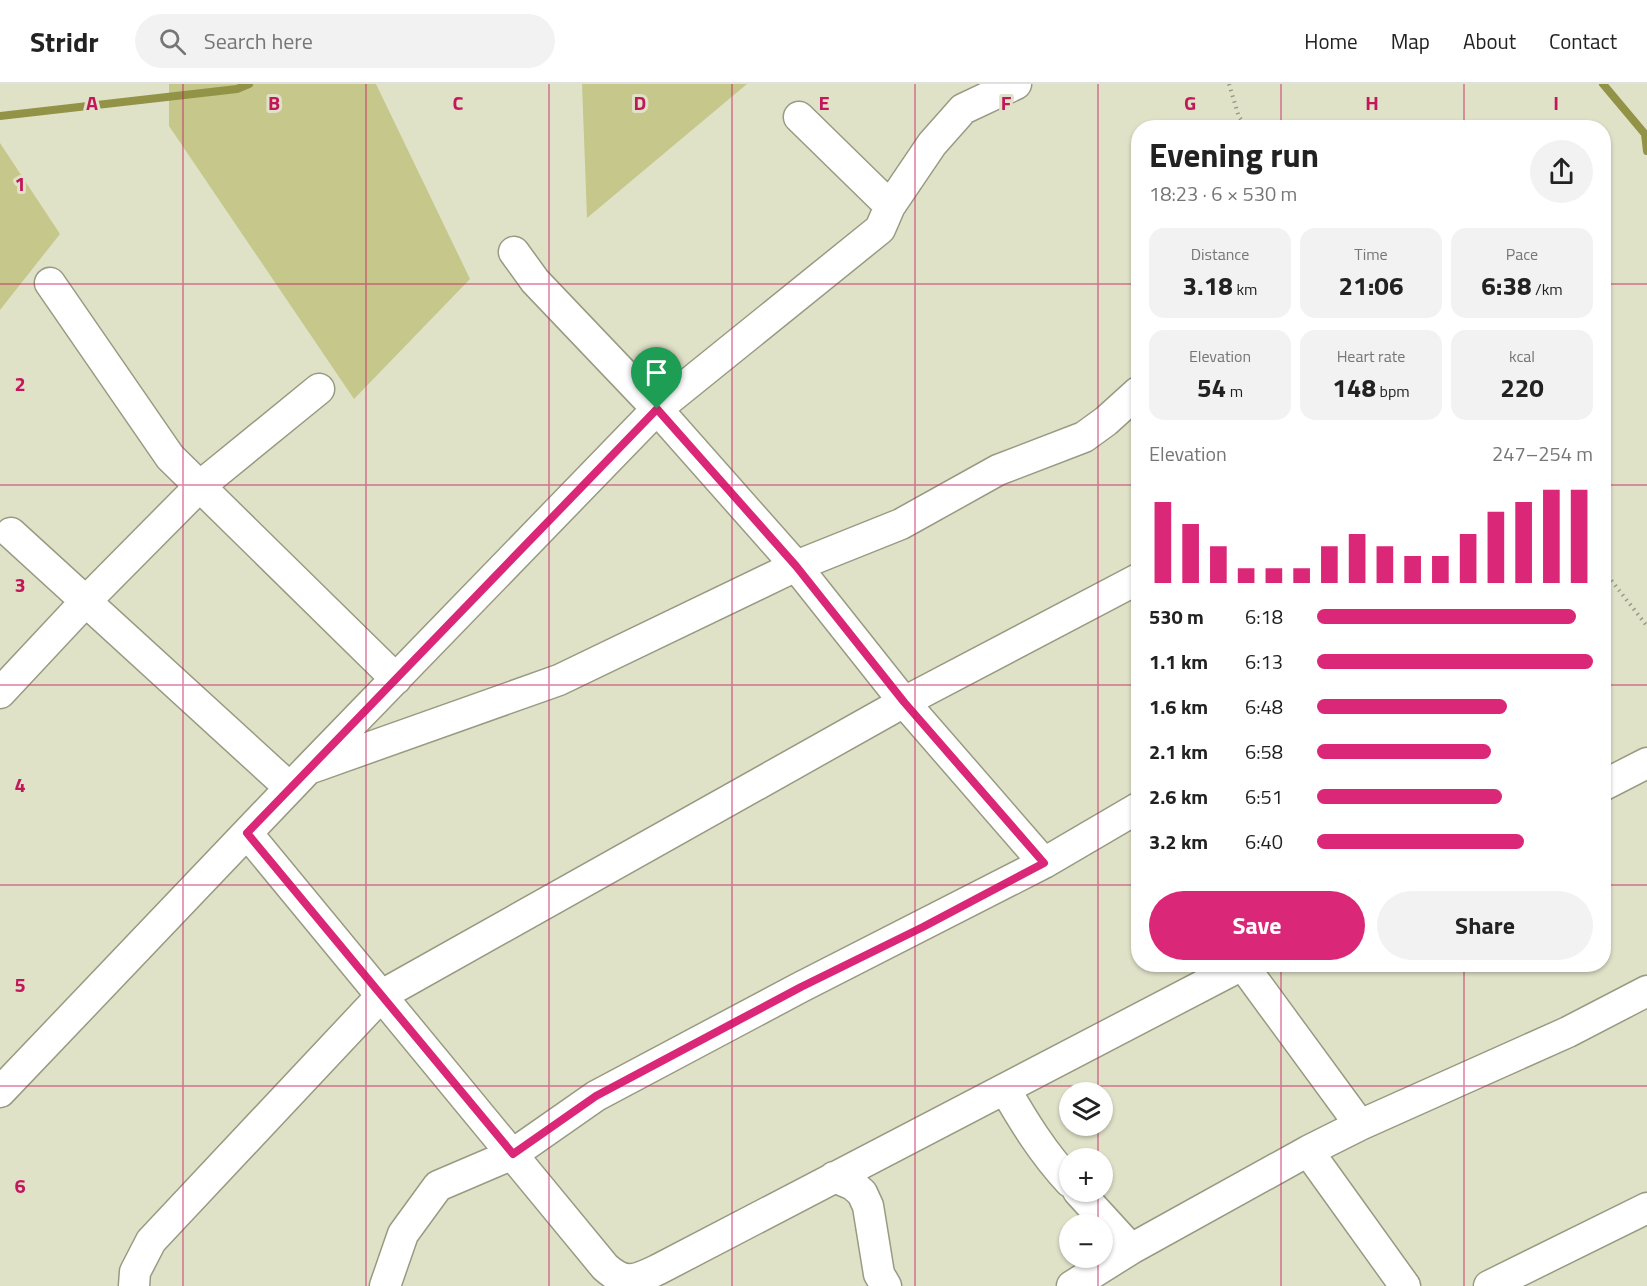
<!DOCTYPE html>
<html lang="en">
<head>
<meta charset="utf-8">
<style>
	:root { --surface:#fff; --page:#f2f2f2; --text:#222; --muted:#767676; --line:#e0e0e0; --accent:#db2777 }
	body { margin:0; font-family:"Titillium Web",sans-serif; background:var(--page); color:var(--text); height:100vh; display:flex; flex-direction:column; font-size:22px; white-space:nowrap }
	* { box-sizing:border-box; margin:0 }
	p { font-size:20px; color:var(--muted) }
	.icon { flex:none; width:33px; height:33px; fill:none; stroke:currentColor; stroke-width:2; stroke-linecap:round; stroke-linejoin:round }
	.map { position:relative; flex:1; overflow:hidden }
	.panel { position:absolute; left:1131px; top:36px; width:480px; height:852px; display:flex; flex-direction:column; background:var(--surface); border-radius:24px; box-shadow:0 2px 4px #0004 }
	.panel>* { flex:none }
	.controls { position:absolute; left:1059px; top:998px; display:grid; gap:12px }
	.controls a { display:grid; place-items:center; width:54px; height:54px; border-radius:50%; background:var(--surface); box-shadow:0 2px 4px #0004; font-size:30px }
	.pin { position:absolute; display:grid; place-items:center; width:51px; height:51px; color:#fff; margin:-62px -26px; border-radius:50% 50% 50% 0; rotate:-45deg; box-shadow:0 0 6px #0007 }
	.pin .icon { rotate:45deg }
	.round { display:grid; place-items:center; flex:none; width:63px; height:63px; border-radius:32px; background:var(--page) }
	.headline { display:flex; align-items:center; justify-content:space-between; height:102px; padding:0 18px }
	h1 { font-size:33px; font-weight:700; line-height:45px }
	.metrics { display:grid; grid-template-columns:repeat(3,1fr); gap:9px; height:102px; padding:6px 18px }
	.metrics div { display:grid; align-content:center; border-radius:15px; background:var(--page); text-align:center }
	.metrics b { font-size:26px; font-weight:700 }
	.metrics small { font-size:16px; font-weight:400 }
	.metrics p { font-size:16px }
	.chart { height:168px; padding:12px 18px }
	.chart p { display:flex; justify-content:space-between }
	.chart svg { width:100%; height:108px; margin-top:6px; stroke:var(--accent); stroke-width:6 }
	.cta { display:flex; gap:12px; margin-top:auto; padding:12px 18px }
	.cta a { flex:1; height:69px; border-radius:36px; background:var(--accent); color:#fff; font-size:24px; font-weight:700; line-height:69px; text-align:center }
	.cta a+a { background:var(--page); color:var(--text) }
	ul { padding:0 18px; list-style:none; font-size:20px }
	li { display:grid; grid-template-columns:96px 72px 1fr; align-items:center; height:45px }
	li i { height:15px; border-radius:8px; background:var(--accent) }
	header { display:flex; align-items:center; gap:36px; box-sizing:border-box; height:84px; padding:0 30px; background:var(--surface); border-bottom:2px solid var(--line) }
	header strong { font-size:28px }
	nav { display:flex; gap:33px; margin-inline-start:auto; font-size:21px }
	.search { width:420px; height:54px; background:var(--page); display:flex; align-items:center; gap:15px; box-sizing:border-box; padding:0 21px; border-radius:33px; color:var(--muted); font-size:22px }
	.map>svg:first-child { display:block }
</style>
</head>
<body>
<header>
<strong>Stridr</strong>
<div class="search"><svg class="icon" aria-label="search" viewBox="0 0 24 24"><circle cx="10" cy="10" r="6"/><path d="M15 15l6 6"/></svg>Search here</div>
<nav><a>Home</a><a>Map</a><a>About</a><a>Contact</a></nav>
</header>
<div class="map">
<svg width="1647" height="1202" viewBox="0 0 1647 1202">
	<rect width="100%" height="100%" fill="#e0e2c8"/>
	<path fill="#c5c78b" d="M 169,0 L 376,0 L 470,195 L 354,315 L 169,42 Z
		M 582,0 L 747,0 L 587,134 Z
		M 0,59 L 60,150 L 0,226 Z"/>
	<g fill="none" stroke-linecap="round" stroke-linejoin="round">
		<path stroke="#929346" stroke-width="8" d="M 1603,0 L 1645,50 L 1647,67
			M 0,32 L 237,5 L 249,0"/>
		<g stroke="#999a82" stroke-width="33">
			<path id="minor" d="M 799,33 L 890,122
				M 514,168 L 535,197 L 657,325 L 796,482 L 904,618 L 1044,779
				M 50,199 L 170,373 L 396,595
				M 11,449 L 290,704
				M 0,609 L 86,517 L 200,402 L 319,305
				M 314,683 L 559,596 L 796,482 L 901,440 L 998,386 L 1084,353 L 1106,337 L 1138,308
				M 1604,701 L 1647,679
				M 247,749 L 605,1183 C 626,1202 636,1196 659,1185 L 1244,880
				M 1242,880 L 1360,1041
				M 1005,1005 C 1024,1038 1043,1069 1070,1098
				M 0,1008 L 308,685 L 657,325 L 880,145 L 890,122 L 932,60 L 963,25 L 1016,0
				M 1308,1067 L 1405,1202
				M 834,1093 L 853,1101 L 862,1109 L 868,1122 L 879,1190 L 886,1202
				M 1078,1107 L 1131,1165
				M 134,1202 L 135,1188 L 151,1157 L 382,911 L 904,618 L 1138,495
				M 385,1202 L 403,1150 L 438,1102 L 513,1070 L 596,1012 L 801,903 L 1044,779 L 1138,724
				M 1072,1202 L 1131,1165 L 1308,1067 L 1360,1041 L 1568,948 L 1647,907
				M 1489,1202 L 1647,1124"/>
		</g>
		<path stroke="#989a86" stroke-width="4" stroke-dasharray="1.5 4.5" stroke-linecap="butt" d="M 1229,0 L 1239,33 L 1248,44
			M 1604,487 L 1647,542"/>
		<use href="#minor" stroke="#fff" stroke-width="30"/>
	</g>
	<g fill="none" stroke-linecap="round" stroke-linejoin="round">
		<g stroke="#fff" stroke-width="12">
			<path id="route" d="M 657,325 L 796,482 L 904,618 L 1044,779 L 923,843 L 801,903 L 596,1012 L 513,1070 L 247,749 Z"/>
		</g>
		<use href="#route" stroke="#db2777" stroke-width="8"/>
	</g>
	<path fill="none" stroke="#c2185b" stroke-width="1.5" stroke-opacity="0.55" d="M 183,0 L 183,1202M 366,0 L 366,1202M 549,0 L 549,1202M 732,0 L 732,1202M 915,0 L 915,1202M 1098,0 L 1098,1008M 1281,0 L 1281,44M 1464,0 L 1464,44M 0,200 L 1138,200M 1604,200 L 1647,200M 0,401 L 1138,401M 1604,401 L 1647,401M 0,601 L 1138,601M 1604,601 L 1647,601M 0,801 L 1138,801M 1604,801 L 1647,801M 1281,880 L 1281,1202M 1464,880 L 1464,1202M 0,1002 L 1647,1002M 1098,1041 L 1098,1074M 1098,1107 L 1098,1140M 1098,1173 L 1098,1202"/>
	<g font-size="20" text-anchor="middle" font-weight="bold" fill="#c2185b" stroke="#e0e2c8" stroke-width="6" stroke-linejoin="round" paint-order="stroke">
		<text x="92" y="26">A</text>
		<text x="274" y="26">B</text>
		<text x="458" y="26">C</text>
		<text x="640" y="26">D</text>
		<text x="824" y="26">E</text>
		<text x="1006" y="26">F</text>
		<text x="1190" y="26">G</text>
		<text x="1372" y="26">H</text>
		<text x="1556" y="26">I</text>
		<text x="20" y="107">1</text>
		<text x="20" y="307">2</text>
		<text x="20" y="508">3</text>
		<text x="20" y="708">4</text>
		<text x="20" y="908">5</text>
		<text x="20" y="1109">6</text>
	</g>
</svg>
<div class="controls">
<a><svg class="icon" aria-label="layers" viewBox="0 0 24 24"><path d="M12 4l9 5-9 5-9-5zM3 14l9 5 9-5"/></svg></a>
<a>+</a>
<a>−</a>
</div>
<div class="pin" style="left:657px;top:325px;background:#1e9e55"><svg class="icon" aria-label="arrive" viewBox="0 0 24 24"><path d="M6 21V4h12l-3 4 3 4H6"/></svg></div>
<section class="panel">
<div class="headline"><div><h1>Evening run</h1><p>18:23 · 6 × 530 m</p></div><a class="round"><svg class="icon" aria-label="share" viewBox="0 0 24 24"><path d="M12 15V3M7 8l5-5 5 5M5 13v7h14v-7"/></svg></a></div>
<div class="metrics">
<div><p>Distance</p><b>3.18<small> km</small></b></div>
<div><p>Time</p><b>21:06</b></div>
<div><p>Pace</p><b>6:38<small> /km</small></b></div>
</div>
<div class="metrics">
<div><p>Elevation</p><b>54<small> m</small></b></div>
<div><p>Heart rate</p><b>148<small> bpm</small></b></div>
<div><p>kcal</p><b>220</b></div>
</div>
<div class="chart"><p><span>Elevation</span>247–254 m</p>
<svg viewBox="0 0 160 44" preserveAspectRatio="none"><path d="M5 44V11M15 44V20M25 44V29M35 44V38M45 44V38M55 44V38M65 44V29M75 44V24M85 44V29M95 44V33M105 44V33M115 44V24M125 44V15M135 44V11M145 44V6M155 44V6"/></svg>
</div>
<ul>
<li><b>530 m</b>6:18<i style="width:94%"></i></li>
<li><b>1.1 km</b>6:13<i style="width:100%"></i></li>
<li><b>1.6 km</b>6:48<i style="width:69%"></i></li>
<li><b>2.1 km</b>6:58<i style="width:63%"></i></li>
<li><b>2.6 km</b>6:51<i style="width:67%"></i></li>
<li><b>3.2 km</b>6:40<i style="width:75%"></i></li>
</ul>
<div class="cta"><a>Save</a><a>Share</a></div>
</section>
</div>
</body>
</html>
